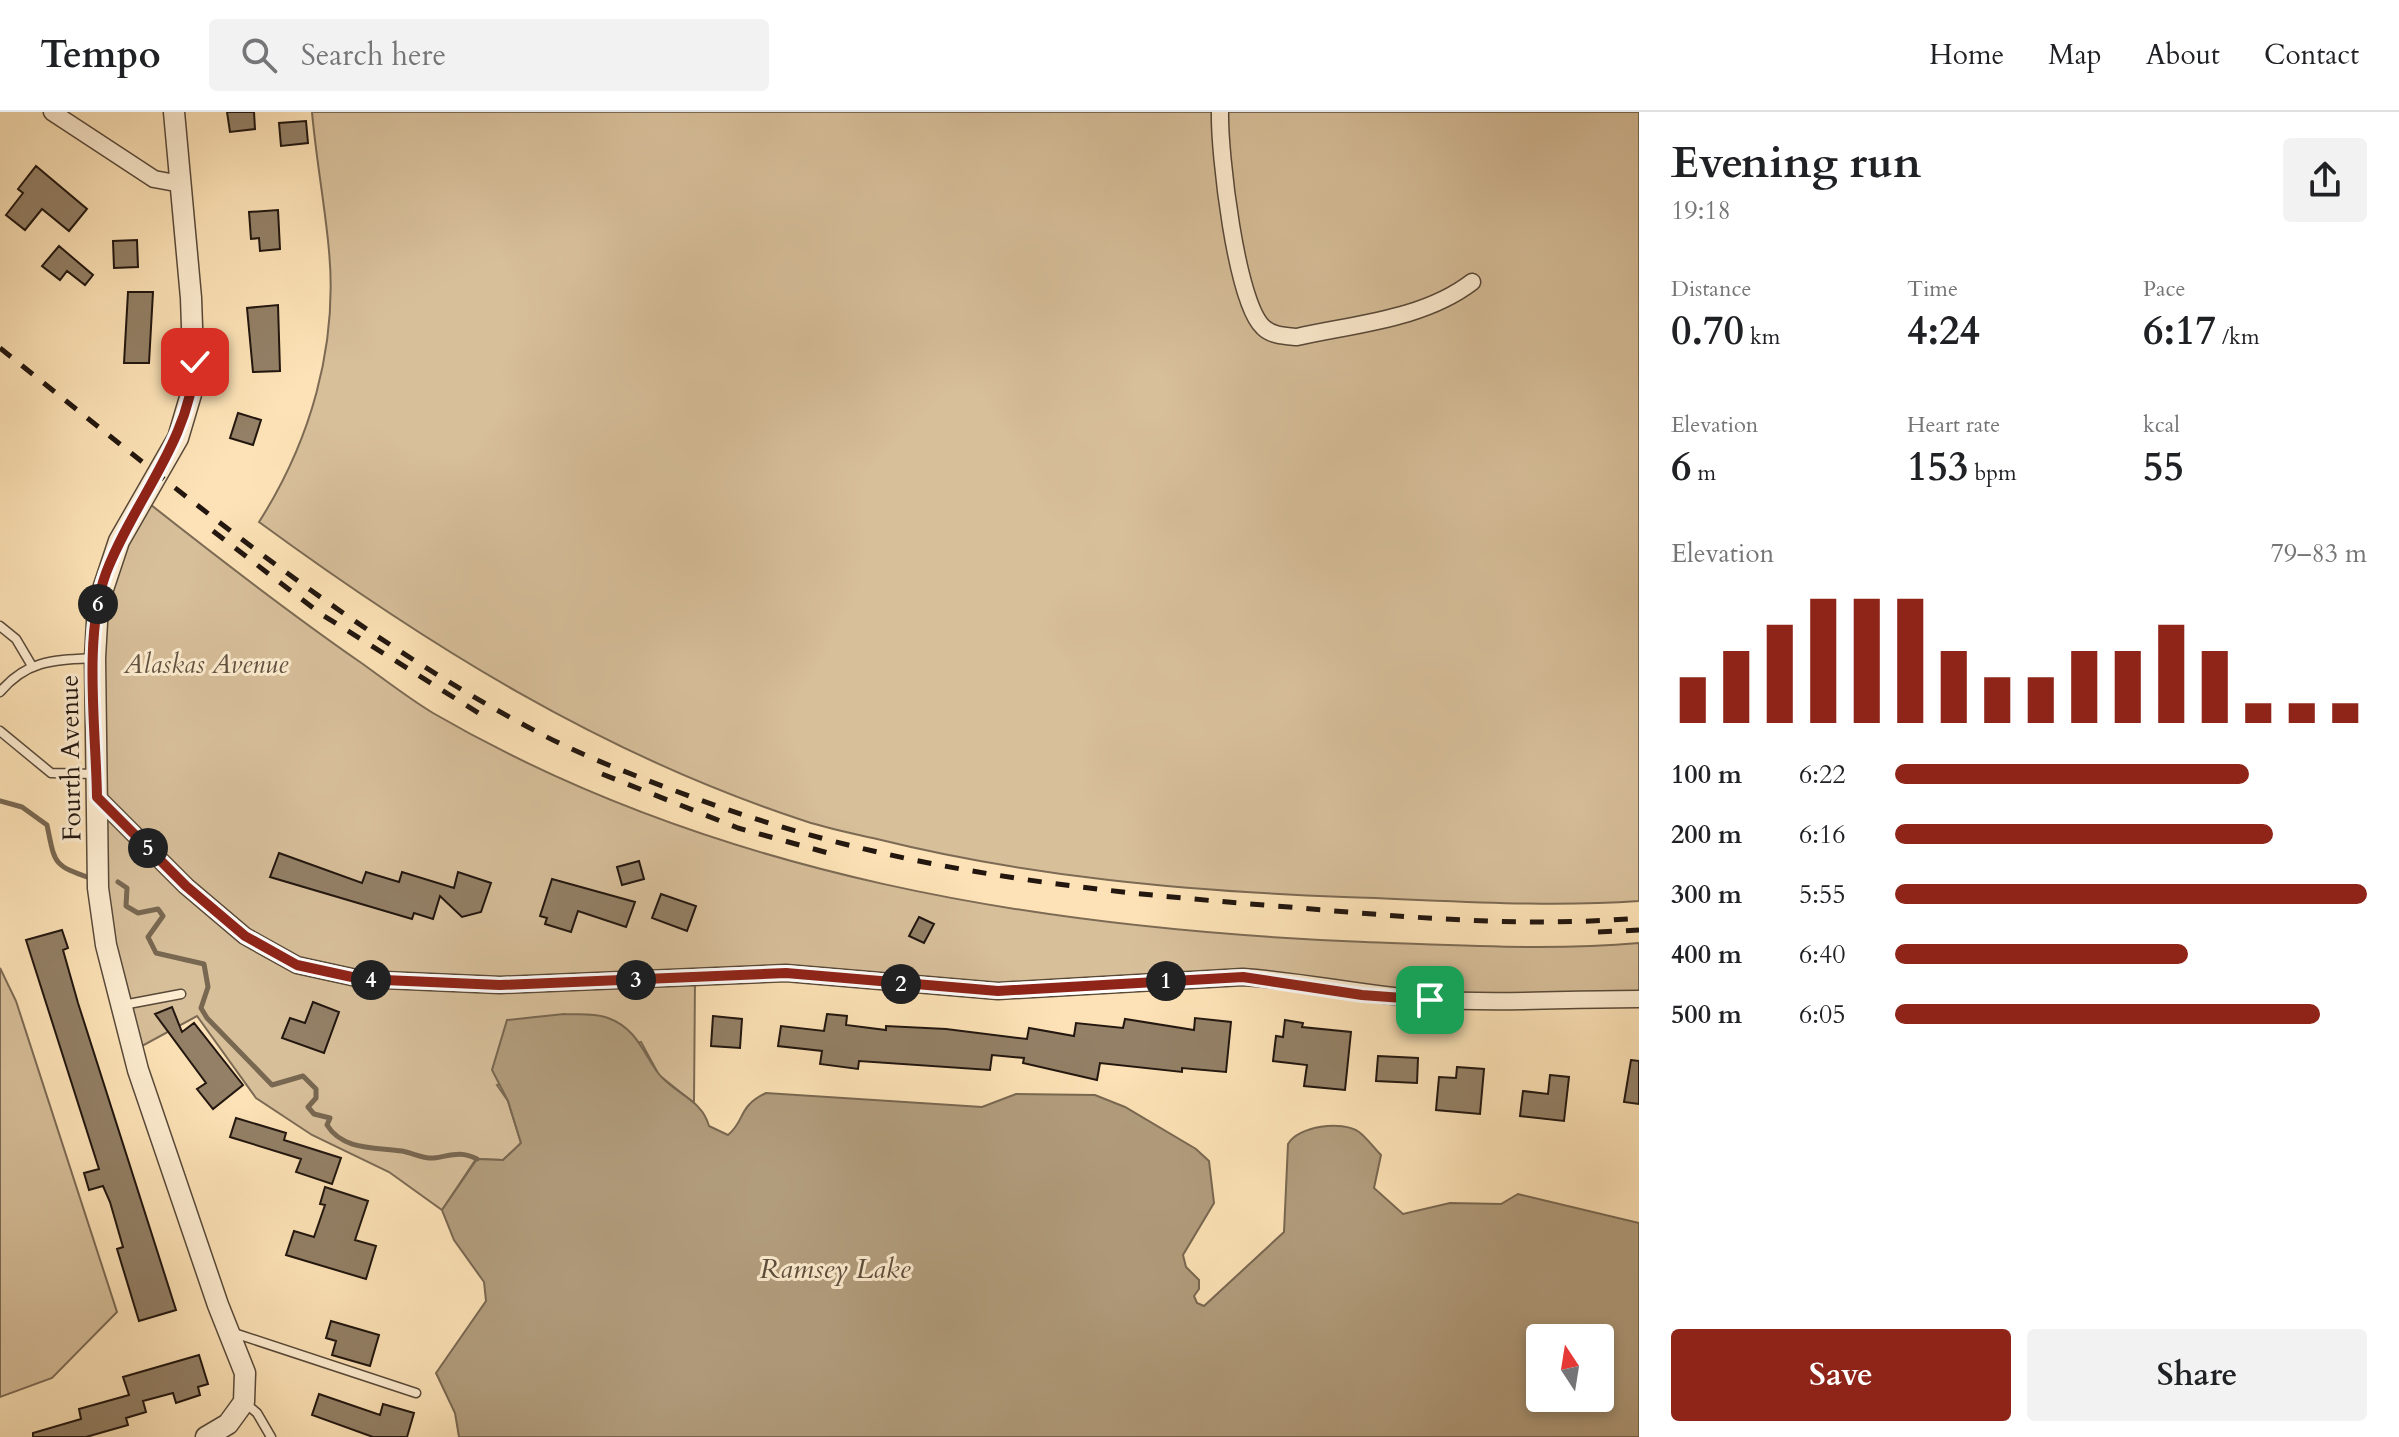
<!DOCTYPE html>
<html lang="en">
<head>
<meta charset="utf-8">
<style>
	:root { --surface:#fff; --page:#f2f2f2; --text:#202124; --muted:#757577; --line:#e0e0e0; --accent:#8f2418 }
	body { margin:0; font-family:Cardo,serif; background:var(--page); color:var(--text); height:100vh; display:flex; flex-direction:column; font-size:30px; white-space:nowrap }
	* { box-sizing:border-box; margin:0 }
	p { font-size:26px; color:var(--muted) }
	.icon { flex:none; width:44px; height:44px; fill:none; stroke:currentColor; stroke-width:2; stroke-linecap:round; stroke-linejoin:round }
	.map { position:relative; flex:1; overflow:hidden }
	.details { display:flex; flex-direction:column; background:var(--surface); width:760px }
	.details>* { flex:none }
	.needle { width:52px; rotate:348deg }
	.tools { position:absolute; left:1526px; top:1212px; display:grid; gap:16px }
	.tools a { display:grid; place-items:center; width:88px; height:88px; border-radius:8px; background:var(--surface); box-shadow:0 4px 12px #0003; font-size:40px }
	.pin { position:absolute; display:grid; place-items:center; width:68px; height:68px; color:#fff; margin:-34px; border-radius:16px; box-shadow:0 4px 12px #0006 }
	.km { position:absolute; width:40px; height:40px; margin:-20px; border-radius:50%; background:#222; color:#fff; font-size:22px; line-height:40px; text-align:center }
	.round { display:grid; place-items:center; flex:none; width:84px; height:84px; border-radius:8px; background:var(--page) }
	.summary { display:flex; align-items:center; justify-content:space-between; height:136px; padding:0 32px }
	h1 { font-size:44px; font-weight:700; line-height:60px }
	.stats { display:grid; grid-template-columns:repeat(3,1fr); gap:12px; height:136px; padding:8px 32px }
	.stats div { display:grid; align-content:center }
	.stats b { font-size:40px; font-weight:700 }
	.stats small { font-size:22px; font-weight:400 }
	.stats p { font-size:22px }
	.chart { height:224px; padding:16px 32px }
	.chart p { display:flex; justify-content:space-between }
	.chart svg { width:100%; height:144px; margin-top:8px; stroke:var(--accent); stroke-width:6 }
	.action { display:flex; gap:16px; margin-top:auto; padding:16px 32px }
	.action a { flex:1; height:92px; border-radius:8px; background:var(--accent); color:#fff; font-size:32px; font-weight:700; line-height:92px; text-align:center }
	.action a+a { background:var(--page); color:var(--text) }
	ul { padding:0 32px; list-style:none; font-size:26px }
	li { display:grid; grid-template-columns:128px 96px 1fr; align-items:center; height:60px }
	li i { height:20px; border-radius:10px; background:var(--accent) }
	header { display:flex; align-items:center; gap:48px; box-sizing:border-box; height:112px; padding:0 40px; background:var(--surface); border-bottom:2px solid var(--line) }
	header strong { font-size:38px }
	nav { display:flex; gap:44px; margin-inline-start:auto; font-size:28px }
	.search { width:560px; height:72px; background:var(--page); display:flex; align-items:center; gap:20px; box-sizing:border-box; padding:0 28px; border-radius:8px; color:var(--muted); font-size:30px }
	main { display:flex; flex:1; min-height:0 }
	.map>svg:first-child { display:block }
</style>
</head>
<body>
<header>
<strong>Tempo</strong>
<div class="search"><svg class="icon" aria-label="search" viewBox="0 0 24 24"><circle cx="10" cy="10" r="6"/><path d="M15 15l6 6"/></svg>Search here</div>
<nav><a>Home</a><a>Map</a><a>About</a><a>Contact</a></nav>
</header>
<main>
<div class="map">
<svg width="1639" height="1325" viewBox="0 0 1639 1325">
	<rect width="100%" height="100%" fill="#fce2b6"/>
	<filter id="stains"><feTurbulence type="fractalNoise" baseFrequency=".0025" numOctaves="4"/><feColorMatrix values="0 0 0 0 .2 0 0 0 0 .09 0 0 0 0 .02 0 0 0 .5 -.17"/></filter>
	<radialGradient id="worn" r=".72"><stop offset=".6" stop-color="#630" stop-opacity="0"/><stop offset="1" stop-color="#630" stop-opacity=".3"/></radialGradient>
	<path fill="#d7bf9a" stroke="#7c6a54" stroke-width="2" d="M 312,0 L 1639,0 L 1639,789 C 1541,796 1443,788 1344,785 C 1187,779 1030,765 877,727 C 851,721 824,716 799,707 C 600,641 427,533 259,410 C 310,330 338,235 329,139 C 325,93 316,47 312,0 Z
		M 141,385 C 213,442 285,498 360,550 C 384,567 408,586 433,601 C 715,765 1043,817 1365,830 C 1456,833 1548,839 1639,831 L 1639,888 L 1518,891 L 1275,868 L 1025,880 L 865,869 L 695,866 L 694,991 L 659,963 L 641,930 L 497,973 L 508,989 L 521,1031 L 503,1048 L 476,1047 L 442,1098 L 389,1060 L 312,1023 L 256,986 L 197,904 L 131,940 L 104,833 L 94,514 Z
		M 0,856 L 16,889 L 117,1200 L 52,1266 L 0,1285 Z"/>
	<path fill="#b29d7d" stroke="#786751" stroke-width="2" fill-rule="evenodd" d="M 564,902 C 578,903 596,901 608,906 C 636,916 643,940 658,961 C 674,982 702,987 709,1014 L 728,1023 C 746,1008 737,995 766,981 L 982,995 L 1016,982 L 1095,983 L 1125,995 L 1196,1037 L 1209,1049 L 1214,1091 L 1183,1143 L 1186,1155 L 1199,1168 L 1199,1177 L 1194,1184 L 1197,1191 L 1204,1194 L 1284,1120 L 1288,1032 C 1298,1014 1342,1008 1359,1020 C 1367,1026 1374,1036 1381,1043 L 1374,1076 L 1403,1102 L 1450,1091 L 1501,1092 L 1518,1082 L 1639,1111 L 1639,1325 L 459,1325 L 455,1301 L 436,1261 L 486,1189 L 484,1170 L 454,1128 L 442,1098 L 477,1047 L 503,1048 L 521,1031 L 508,989 L 492,958 L 507,908 ZM 1540,1226 L 1600,1226 L 1600,1286 L 1540,1286 Z"/>
	<g fill="none" stroke-linecap="round" stroke-linejoin="round">
		<path stroke="#786751" stroke-width="5" d="M 0,689 L 22,695 L 47,713 C 55,751 52,753 90,766
			M 118,770 L 127,776 L 126,794 L 138,801 L 158,797 L 163,804 L 148,825 L 156,841 L 204,852 L 208,875 L 201,896 L 207,906 L 272,973 L 303,964 L 316,977 L 316,986 L 308,995 L 314,1002 L 330,1006 L 327,1013 C 343,1039 377,1035 402,1039 C 413,1041 423,1047 434,1046 C 450,1044 460,1038 477,1047"/>
	</g>
	<path fill="#938066" stroke="#22160f" stroke-width="2" d="M 227,0 L 254,0 L 255,17 L 230,20 Z
		M 306,9 L 308,31 L 281,34 L 279,11 Z
		M 36,54 L 87,97 L 69,119 L 42,97 L 25,118 L 6,103 L 23,81 L 18,77 Z
		M 278,98 L 280,137 L 260,139 L 259,126 L 251,127 L 249,100 Z
		M 137,128 L 138,155 L 114,156 L 113,129 Z
		M 59,134 L 93,163 L 85,173 L 67,159 L 60,168 L 42,154 Z
		M 128,180 L 153,180 L 149,251 L 124,251 Z
		M 278,193 L 280,259 L 253,260 L 247,196 Z
		M 238,301 L 261,308 L 253,333 L 230,326 Z
		M 279,741 L 362,771 L 366,760 L 399,770 L 402,760 L 454,776 L 458,760 L 491,771 L 481,800 L 462,805 L 440,784 L 433,807 L 414,801 L 412,807 L 270,765 Z
		M 639,749 L 644,767 L 622,773 L 617,755 Z
		M 552,767 L 635,790 L 626,815 L 578,799 L 571,820 L 545,812 L 547,806 L 540,804 Z
		M 661,782 L 696,794 L 687,819 L 652,806 Z
		M 919,805 L 934,812 L 924,831 L 909,824 Z
		M 62,818 L 68,836 L 63,838 L 78,891 L 176,1198 L 139,1209 L 117,1137 L 123,1135 L 110,1090 L 103,1074 L 89,1078 L 84,1061 L 99,1057 L 26,828 Z
		M 313,890 L 339,900 L 324,941 L 282,926 L 290,906 L 305,911 Z
		M 172,895 L 182,920 L 194,911 L 243,973 L 213,997 L 197,977 L 206,971 L 155,902 Z
		M 827,902 L 847,904 L 846,913 L 886,918 L 886,914 L 946,917 L 1027,927 L 1029,916 L 1074,924 L 1076,911 L 1123,916 L 1125,907 L 1194,918 L 1195,906 L 1231,910 L 1226,960 L 1182,956 L 1182,960 L 1100,951 L 1097,968 L 1023,951 L 1024,946 L 992,943 L 990,958 L 859,949 L 858,957 L 820,952 L 822,939 L 778,934 L 781,914 L 824,919 Z
		M 713,904 L 742,907 L 740,936 L 711,934 Z
		M 1285,908 L 1303,911 L 1302,915 L 1351,920 L 1345,978 L 1304,974 L 1307,953 L 1273,949 L 1276,924 L 1283,925 Z
		M 1378,944 L 1418,946 L 1417,971 L 1376,969 Z
		M 1631,948 L 1639,949 L 1639,992 L 1624,990 Z
		M 1457,955 L 1484,957 L 1480,1002 L 1436,998 L 1439,965 L 1456,966 Z
		M 1550,963 L 1569,965 L 1564,1009 L 1520,1004 L 1523,979 L 1548,982 Z
		M 236,1006 L 286,1021 L 284,1028 L 341,1046 L 332,1072 L 296,1060 L 301,1047 L 230,1025 Z
		M 325,1075 L 368,1089 L 355,1128 L 376,1134 L 366,1167 L 286,1143 L 294,1119 L 314,1125 L 325,1093 L 320,1092 Z
		M 331,1209 L 379,1223 L 370,1254 L 332,1243 L 336,1229 L 326,1226 Z
		M 199,1243 L 208,1272 L 198,1275 L 200,1283 L 176,1291 L 173,1281 L 143,1289 L 146,1300 L 126,1306 L 128,1313 L 86,1325 L 33,1325 L 33,1321 L 81,1307 L 79,1297 L 129,1283 L 123,1265 Z
		M 319,1282 L 380,1303 L 383,1292 L 414,1301 L 407,1325 L 373,1325 L 312,1303 Z"/>
	<g fill="none" stroke-linecap="round" stroke-linejoin="round">
		<g stroke="#584939" stroke-width="11">
			<path id="service" d="M 0,514 L 16,527 L 32,554
				M 0,580 C 27,548 54,548 94,546
				M 0,619 L 51,661 L 96,662
				M 123,893 L 181,882
				M 231,1220 L 416,1281
				M 245,1291 L 257,1301 L 271,1325"/>
		</g>
		<g stroke="#584939" stroke-width="19">
			<path id="minor" d="M 52,0 L 154,67 L 181,72
				M 1220,0 C 1219,40 1236,190 1263,215 C 1272,224 1285,224 1297,225 C 1355,212 1424,207 1472,170
				M 97,685 L 186,774 L 245,824 L 297,853 L 361,867 L 500,873 L 786,861 L 998,879 L 1243,865 C 1304,869 1364,883 1425,887 C 1496,892 1568,887 1639,887"/>
		</g>
		<g stroke="#584939" stroke-width="23">
			<path id="tertiary" d="M 174,0 L 191,186 L 194,272 L 178,326 L 119,429 L 98,492 L 95,546 L 98,776 L 106,833 L 138,958 L 218,1193 L 245,1261 L 244,1290 L 228,1312 L 206,1325"/>
		</g>
		<use href="#service" stroke="#fdecd0" stroke-width="8"/>
		<use href="#minor" stroke="#fdecd0" stroke-width="16"/>
		<use href="#tertiary" stroke="#fdecd0" stroke-width="20"/>
		<path stroke="#22160f" stroke-width="5" stroke-dasharray="14 14" stroke-linecap="butt" d="M 0,236 C 173,374 344,519 541,622 C 583,644 628,661 673,678 C 880,757 1070,778 1289,795 C 1405,805 1523,816 1639,806
			M 213,419 L 321,502 L 480,602
			M 602,662 L 738,716 L 839,744
			M 1598,820 L 1639,818"/>
	</g>
	<g fill="none" stroke-linecap="round" stroke-linejoin="round">
		<g stroke="#fff" stroke-width="16">
			<path id="route" d="M 195,250 C 190,329 134,388 106,461 C 83,524 96,617 97,685 L 186,774 L 245,824 L 297,853 L 361,867 L 500,873 L 786,861 L 998,879 L 1243,865 L 1362,883 L 1430,888"/>
		</g>
		<use href="#route" stroke="#8f2418" stroke-width="10"/>
	</g>
	<g text-anchor="middle" stroke-width="6" stroke-linejoin="round" paint-order="stroke">
		<g font-size="26" font-style="italic" fill="#615140" stroke="#fdecd0">
			<text x="206" y="561">Alaskas Avenue</text>
		</g>
		<g font-size="26" fill="#22160f" stroke="#fdecd0">
			<text transform="translate(70 646) rotate(-91)" y="9">Fourth Avenue</text>
		</g>
		<g font-size="28" font-style="italic" fill="#5c4c3b" stroke="#fdecd0">
			<text x="835" y="1166">Ramsey Lake</text>
		</g>
	</g>
	<rect width="100%" height="100%" filter="url(#stains)"/>
	<rect width="100%" height="100%" fill="url(#worn)"/>
</svg>
<div class="tools">
<a><svg class="needle" viewBox="-14 -14 28 28"><path d="M0-13l5 13h-10z" fill="#e53935"/><path d="M0 13l5-13h-10z" fill="#757577"/></svg></a>
</div>
<div class="pin" style="left:1430px;top:888px;background:#1e9e55"><svg class="icon" aria-label="arrive" viewBox="0 0 24 24"><path d="M6 21V4h12l-3 4 3 4H6"/></svg></div>
<div class="pin" style="left:195px;top:250px;background:#d93025"><svg class="icon" aria-label="check" viewBox="0 0 24 24"><path d="M5 12l5 5 9-10"/></svg></div>
<b class="km" style="left:1166px;top:869px">1</b>
<b class="km" style="left:901px;top:872px">2</b>
<b class="km" style="left:636px;top:868px">3</b>
<b class="km" style="left:371px;top:868px">4</b>
<b class="km" style="left:148px;top:736px">5</b>
<b class="km" style="left:98px;top:492px">6</b>
</div>
<section class="details">
<div class="summary"><div><h1>Evening run</h1><p>19:18</p></div><a class="round"><svg class="icon" aria-label="share" viewBox="0 0 24 24"><path d="M12 15V3M7 8l5-5 5 5M5 13v7h14v-7"/></svg></a></div>
<div class="stats">
<div><p>Distance</p><b>0.70<small> km</small></b></div>
<div><p>Time</p><b>4:24</b></div>
<div><p>Pace</p><b>6:17<small> /km</small></b></div>
</div>
<div class="stats">
<div><p>Elevation</p><b>6<small> m</small></b></div>
<div><p>Heart rate</p><b>153<small> bpm</small></b></div>
<div><p>kcal</p><b>55</b></div>
</div>
<div class="chart"><p><span>Elevation</span>79–83 m</p>
<svg viewBox="0 0 160 44" preserveAspectRatio="none"><path d="M5 44V30M15 44V22M25 44V14M35 44V6M45 44V6M55 44V6M65 44V22M75 44V30M85 44V30M95 44V22M105 44V22M115 44V14M125 44V22M135 44V38M145 44V38M155 44V38"/></svg>
</div>
<ul>
<li><b>100 m</b>6:22<i style="width:75%"></i></li>
<li><b>200 m</b>6:16<i style="width:80%"></i></li>
<li><b>300 m</b>5:55<i style="width:100%"></i></li>
<li><b>400 m</b>6:40<i style="width:62%"></i></li>
<li><b>500 m</b>6:05<i style="width:90%"></i></li>
</ul>
<div class="action"><a>Save</a><a>Share</a></div>
</section>
</main>
</body>
</html>
